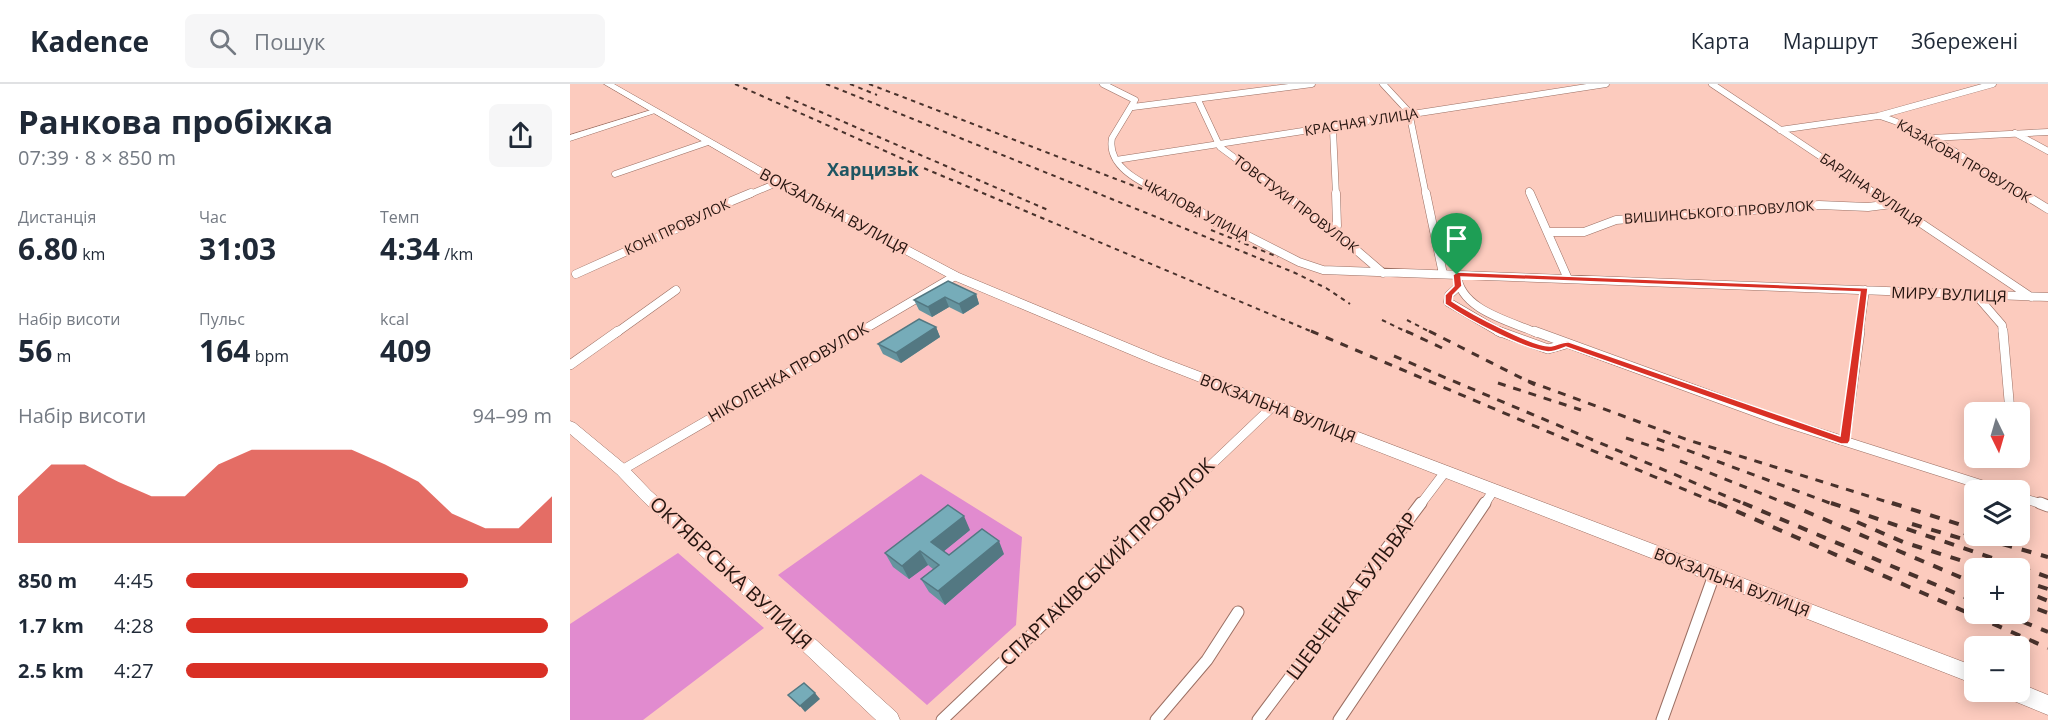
<!DOCTYPE html>
<html lang="uk">
<head>
<meta charset="utf-8">
<style>
	:root { --surface:#fff; --page:#f6f6f7; --text:#1f2937; --muted:#747a83; --line:#e0e1e3; --accent:#d93025 }
	body { margin:0; font-family:"Open Sans",sans-serif; background:var(--page); color:var(--text); height:100vh; display:flex; flex-direction:column; font-size:22px; white-space:nowrap }
	* { box-sizing:border-box; margin:0 }
	p { font-size:20px; color:var(--muted) }
	.icon { flex:none; width:33px; height:33px; fill:none; stroke:currentColor; stroke-width:2; stroke-linecap:round; stroke-linejoin:round }
	.map { position:relative; flex:1; overflow:hidden }
	.drawer { display:flex; flex-direction:column; background:var(--surface); width:570px }
	.drawer>* { flex:none }
	.needle { width:39px; rotate:175deg }
	.tools { position:absolute; left:1394px; top:318px; display:grid; gap:12px }
	.tools a { display:grid; place-items:center; width:66px; height:66px; border-radius:9px; background:var(--surface); box-shadow:0 3px 15px #0003; font-size:30px }
	.pin { position:absolute; display:grid; place-items:center; width:51px; height:51px; color:#fff; margin:-62px -26px; border-radius:50% 50% 50% 0; rotate:-45deg; box-shadow:0 0 6px #0007 }
	.pin .icon { rotate:45deg }
	.round { display:grid; place-items:center; flex:none; width:63px; height:63px; border-radius:9px; background:var(--page) }
	.overview { display:flex; align-items:center; justify-content:space-between; height:102px; padding:0 18px }
	h1 { font-size:33px; font-weight:700; line-height:45px }
	.metrics { display:grid; grid-template-columns:repeat(3,1fr); gap:9px; height:102px; padding:6px 18px }
	.metrics div { display:grid; align-content:center }
	.metrics b { font-size:30px; font-weight:700 }
	.metrics small { font-size:16px; font-weight:400 }
	.metrics p { font-size:16px }
	.chart { height:168px; padding:12px 18px }
	.chart p { display:flex; justify-content:space-between }
	.chart svg { width:100%; height:108px; margin-top:6px; fill:var(--accent); opacity:.7 }
	ul { padding:0 18px; list-style:none; font-size:20px }
	li { display:grid; grid-template-columns:96px 72px 1fr; align-items:center; height:45px }
	li i { height:15px; border-radius:8px; background:var(--accent) }
	header { display:flex; align-items:center; gap:36px; box-sizing:border-box; height:84px; padding:0 30px; background:var(--surface); border-bottom:2px solid var(--line) }
	header strong { font-size:28px }
	nav { display:flex; gap:33px; margin-inline-start:auto; font-size:21px }
	.search { width:420px; height:54px; background:var(--page); display:flex; align-items:center; gap:15px; box-sizing:border-box; padding:0 21px; border-radius:9px; color:var(--muted); font-size:22px }
	main { display:flex; flex:1; min-height:0 }
	.map>svg:first-child { display:block }
</style>
</head>
<body>
<header>
<strong>Kadence</strong>
<div class="search"><svg class="icon" aria-label="search" viewBox="0 0 24 24"><circle cx="10" cy="10" r="6"/><path d="M15 15l6 6"/></svg>Пошук</div>
<nav><a>Карта</a><a>Маршрут</a><a>Збережені</a></nav>
</header>
<main>
<section class="drawer">
<div class="overview"><div><h1>Ранкова пробіжка</h1><p>07:39 · 8 × 850 m</p></div><a class="round"><svg class="icon" aria-label="share" viewBox="0 0 24 24"><path d="M12 15V3M7 8l5-5 5 5M5 13v7h14v-7"/></svg></a></div>
<div class="metrics">
<div><p>Дистанція</p><b>6.80<small> km</small></b></div>
<div><p>Час</p><b>31:03</b></div>
<div><p>Темп</p><b>4:34<small> /km</small></b></div>
</div>
<div class="metrics">
<div><p>Набір висоти</p><b>56<small> m</small></b></div>
<div><p>Пульс</p><b>164<small> bpm</small></b></div>
<div><p>kcal</p><b>409</b></div>
</div>
<div class="chart"><p><span>Набір висоти</span>94–99 m</p>
<svg viewBox="0 0 160 44" preserveAspectRatio="none"><path d="M0 44V25L10 12L20 12L30 19L40 25L50 25L60 12L70 6L80 6L90 6L100 6L110 12L120 19L130 32L140 38L150 38L160 25V44z"/></svg>
</div>
<ul>
<li><b>850 m</b>4:45<i style="width:77%"></i></li>
<li><b>1.7 km</b>4:28<i style="width:99%"></i></li>
<li><b>2.5 km</b>4:27<i style="width:99%"></i></li>
</ul>
</section>
<div class="map">
<svg width="1478" height="636" viewBox="0 0 1478 636">
	<rect width="100%" height="100%" fill="#fccbbe"/>
	<path fill="#e18bcf" d="M 351,390 L 452,453 L 446,541 L 357,621 L 208,491 Z
		M 108,469 L 194,544 L 73,636 L 0,636 L 0,540 Z"/>
	<g fill="none" stroke-linecap="round" stroke-linejoin="round">
		<g stroke="#9b6f63" stroke-width="7">
			<path id="minor-far3" d="M 533,0 L 565,16 L 542,54 C 536,84 575,100 596,111
				M 813,0 L 839,28 L 856,111
				M 1142,0 L 1308,111
				M 628,16 L 650,63 L 715,111
				M 563,23 L 742,0
				M 1310,32 C 1362,48 1408,83 1454,111
				M 759,43 L 763,46 L 766,111
				M 1210,46 L 1308,32 L 1423,0
				M 1445,49 L 1478,67
				M 1361,54 L 1478,48
				M 546,76 L 1036,0
				M 45,90 L 138,58
				M 959,107 L 961,111
				M 178,111 L 209,98"/>
		</g>
		<g stroke="#9b6f63" stroke-width="9">
			<path id="minor-far2" d="M 593,109 L 729,178 L 753,186 L 1478,213
				M 713,109 L 763,146 L 813,189
				M 856,109 L 873,190
				M 960,109 L 998,195
				M 1306,109 L 1461,213
				M 1452,109 L 1478,125
				M 763,146 L 767,142 L 766,109
				M 978,148 L 1014,148 L 1046,136 L 1249,121 L 1298,123 L 1322,120
				M 6,190 L 115,141 L 140,126 L 181,109
				M 887,191 C 890,226 940,237 967,249
				M 888,203 L 879,211 L 878,218 L 931,249
				M 1406,211 L 1432,241 L 1433,249
				M 46,249 L 106,206
				M 288,249 L 385,192
				M 1289,249 L 1295,206"/>
		</g>
		<g stroke="#9b6f63" stroke-width="10">
			<path id="minor-far1" d="M 928,247 L 978,265 L 996,260
				M 964,247 L 1208,336 L 1428,406
				M 1433,247 L 1440,328
				M 0,281 L 48,247
				M 1275,357 L 1290,247
				M 52,386 L 291,247
				M 1449,413 L 1475,421
				M 599,421 L 703,322
				M 850,421 L 875,388
				M 914,421 L 923,407"/>
		</g>
		<g stroke="#9b6f63" stroke-width="13">
			<path id="minor" d="M 1470,419 L 1478,422
				M 372,636 L 600,419
				M 586,636 L 637,576 L 668,528
				M 688,636 L 851,419
				M 769,636 L 915,419
				M 1092,636 L 1144,491"/>
		</g>
		<g stroke="#9b6f63" stroke-width="1">
			<path id="secondary" d="M 81,26 L 88,28 L 0,57 L 0,51 Z
				M 0,337 L 5,339 L 57,382 L 81,407 L 327,629 L 330,636 L 306,636 L 71,415 L 47,390 L 0,350 Z"/>
		</g>
		<g stroke="#9b6f63" stroke-width="1">
			<path id="primary" d="M 34,0 L 44,0 L 213,96 L 389,189 L 591,273 L 1404,582 L 1404,600 L 581,279 L 381,195 L 205,100 Z
				M 1449,599 L 1478,611 L 1478,631 L 1439,615 L 1436,608 L 1449,608 Z"/>
		</g>
		<use href="#minor-far3" stroke="#fff" stroke-width="6"/>
		<use href="#minor-far2" stroke="#fff" stroke-width="8"/>
		<use href="#minor-far1" stroke="#fff" stroke-width="9"/>
		<use href="#minor" stroke="#fff" stroke-width="11"/>
		<use href="#secondary" fill="#fff" fill-rule="evenodd"/>
		<use href="#primary" fill="#fff" fill-rule="evenodd"/>
		<path stroke="#49322c" stroke-width="2" stroke-dasharray="4.5 4.5" stroke-linecap="butt" d="M 165,0 L 351,83 L 745,249
			M 256,0 L 723,188 L 756,204 L 780,220
			M 280,0 L 307,11
			M 299,0 L 572,105 L 653,146
			M 216,13 L 478,126
			M 641,146 L 708,173
			M 812,236 L 839,249
			M 837,236 L 862,249"/>
		<path stroke="#49322c" stroke-width="3" stroke-dasharray="8 8" stroke-linecap="butt" d="M 741,247 L 1151,421
			M 836,247 L 872,264
			M 859,247 L 965,301
			M 824,272 L 1177,421
			M 958,297 L 1118,356 L 1327,421
			M 928,299 L 1011,326
			M 1056,354 L 1096,367
			M 1087,355 L 1265,421
			M 1110,377 L 1220,421"/>
		<path stroke="#49322c" stroke-width="4" stroke-dasharray="10 10" stroke-linecap="butt" d="M 1148,419 L 1478,564
			M 1173,419 L 1404,517
			M 1216,419 L 1404,499
			M 1261,419 L 1478,493
			M 1322,419 L 1404,445
			M 1287,438 L 1333,458 L 1415,484
			M 1342,440 L 1400,457
			M 1394,449 L 1478,473
			M 1449,496 L 1478,505
			M 1449,505 L 1478,517
			M 1449,518 L 1478,529
			M 1434,530 L 1478,548"/>
	</g>
	<path fill="#65949f" d="M 406,210 L 409,220 L 393,230 L 379,223 L 362,233 L 349,226 L 344,216 Z
		M 366,243 L 370,253 L 331,279 L 313,270 L 308,260 Z
		M 400,446 L 374,467 L 379,471 L 434,470 L 375,521 L 359,508 L 351,495 L 363,485 L 358,481 L 339,495 L 323,483 L 315,469 Z"/>
	<path fill="#537882" d="M 406,210 L 409,220 L 393,230 L 389,220 Z
		M 375,213 L 379,223 L 362,233 L 358,223 Z
		M 366,243 L 370,253 L 331,279 L 326,269 Z
		M 394,432 L 400,446 L 368,472 L 361,458 Z
		M 429,457 L 434,470 L 375,521 L 368,507 Z
		M 350,467 L 358,481 L 339,495 L 332,482 Z
		M 245,609 L 250,615 L 235,628 L 230,622 Z"/>
	<path fill="#76acb9" stroke="#537882" stroke-width="1.5" d="M 378,197 L 406,210 L 389,220 L 375,213 L 358,223 L 344,216 Z
		M 349,235 L 366,243 L 326,269 L 308,260 Z
		M 378,421 L 394,432 L 361,458 L 379,471 L 412,445 L 429,457 L 368,507 L 351,495 L 369,481 L 350,467 L 332,482 L 315,469 Z
		M 234,599 L 245,609 L 230,622 L 218,611 Z"/>
	<path fill="#d93025" stroke="#fff" stroke-width="1.5" fill-rule="evenodd" d="M 887,188 L 1298,204 L 1280,357 L 1278,360 L 1271,360 L 996,263 C 991,265 984,268 978,268 C 950,264 899,236 875,220 L 875,211 L 884,202 L 883,191 ZM 891,193 L 1290,208 L 1270,352 L 999,258 C 993,257 988,261 981,262 C 964,264 899,228 882,217 L 883,211 L 892,202 Z"/>
	<g text-anchor="middle" stroke-width="5" stroke-linejoin="round" paint-order="stroke">
		<g font-size="14" fill="#25140f" stroke="#fccbbe">
			<text transform="translate(791 38) rotate(-9)" y="5">КРАСНАЯ УЛИЦА</text>
			<text transform="translate(1394 77) rotate(30)" y="5">КАЗАКОВА ПРОВУЛОК</text>
			<text transform="translate(1301 106) rotate(34)" y="5">БАРДІНА ВУЛИЦЯ</text>
			<text transform="translate(726 120) rotate(37)" y="5">ТОВСТУХИ ПРОВУЛОК</text>
			<text transform="translate(626 126) rotate(27)" y="5">ЧКАЛОВА УЛИЦА</text>
			<text transform="translate(1149 128) rotate(-4)" y="5">ВИШИНСЬКОГО ПРОВУЛОК</text>
			<text transform="translate(107 143) rotate(-25)" y="5">КОНІ ПРОВУЛОК</text>
		</g>
		<g font-size="16" fill="#25140f" stroke="#fccbbe">
			<text transform="translate(264 127) rotate(28)" y="6">ВОКЗАЛЬНА ВУЛИЦЯ</text>
			<text transform="translate(1379 210) rotate(2)" y="6">МИРУ ВУЛИЦЯ</text>
			<text transform="translate(218 288) rotate(-30)" y="6">НІКОЛЕНКА ПРОВУЛОК</text>
			<text transform="translate(708 324) rotate(21)" y="6">ВОКЗАЛЬНА ВУЛИЦЯ</text>
			<text transform="translate(1162 498) rotate(21)" y="6">ВОКЗАЛЬНА ВУЛИЦЯ</text>
		</g>
		<g font-size="18" font-weight="bold" fill="#1e5562" stroke="#fccbbe">
			<text x="303" y="92">Харцизьк</text>
		</g>
		<g font-size="20" fill="#25140f" stroke="#fccbbe">
			<text transform="translate(537 478) rotate(-44)" y="7">СПАРТАКІВСЬКИЙ ПРОВУЛОК</text>
			<text transform="translate(161 489) rotate(43)" y="7">ОКТЯБРСЬКА ВУЛИЦЯ</text>
			<text transform="translate(782 512) rotate(-53)" y="7">ШЕВЧЕНКА БУЛЬВАР</text>
		</g>
	</g>
</svg>
<div class="tools">
<a><svg class="needle" viewBox="-14 -14 28 28"><path d="M0-13l5 13h-10z" fill="#e53935"/><path d="M0 13l5-13h-10z" fill="#747a83"/></svg></a>
<a><svg class="icon" aria-label="layers" viewBox="0 0 24 24"><path d="M12 4l9 5-9 5-9-5zM3 14l9 5 9-5"/></svg></a>
<a>+</a>
<a>−</a>
</div>
<div class="pin" style="left:887px;top:191px;background:#1e9e55"><svg class="icon" aria-label="arrive" viewBox="0 0 24 24"><path d="M6 21V4h12l-3 4 3 4H6"/></svg></div>
</div>
</main>
</body>
</html>
